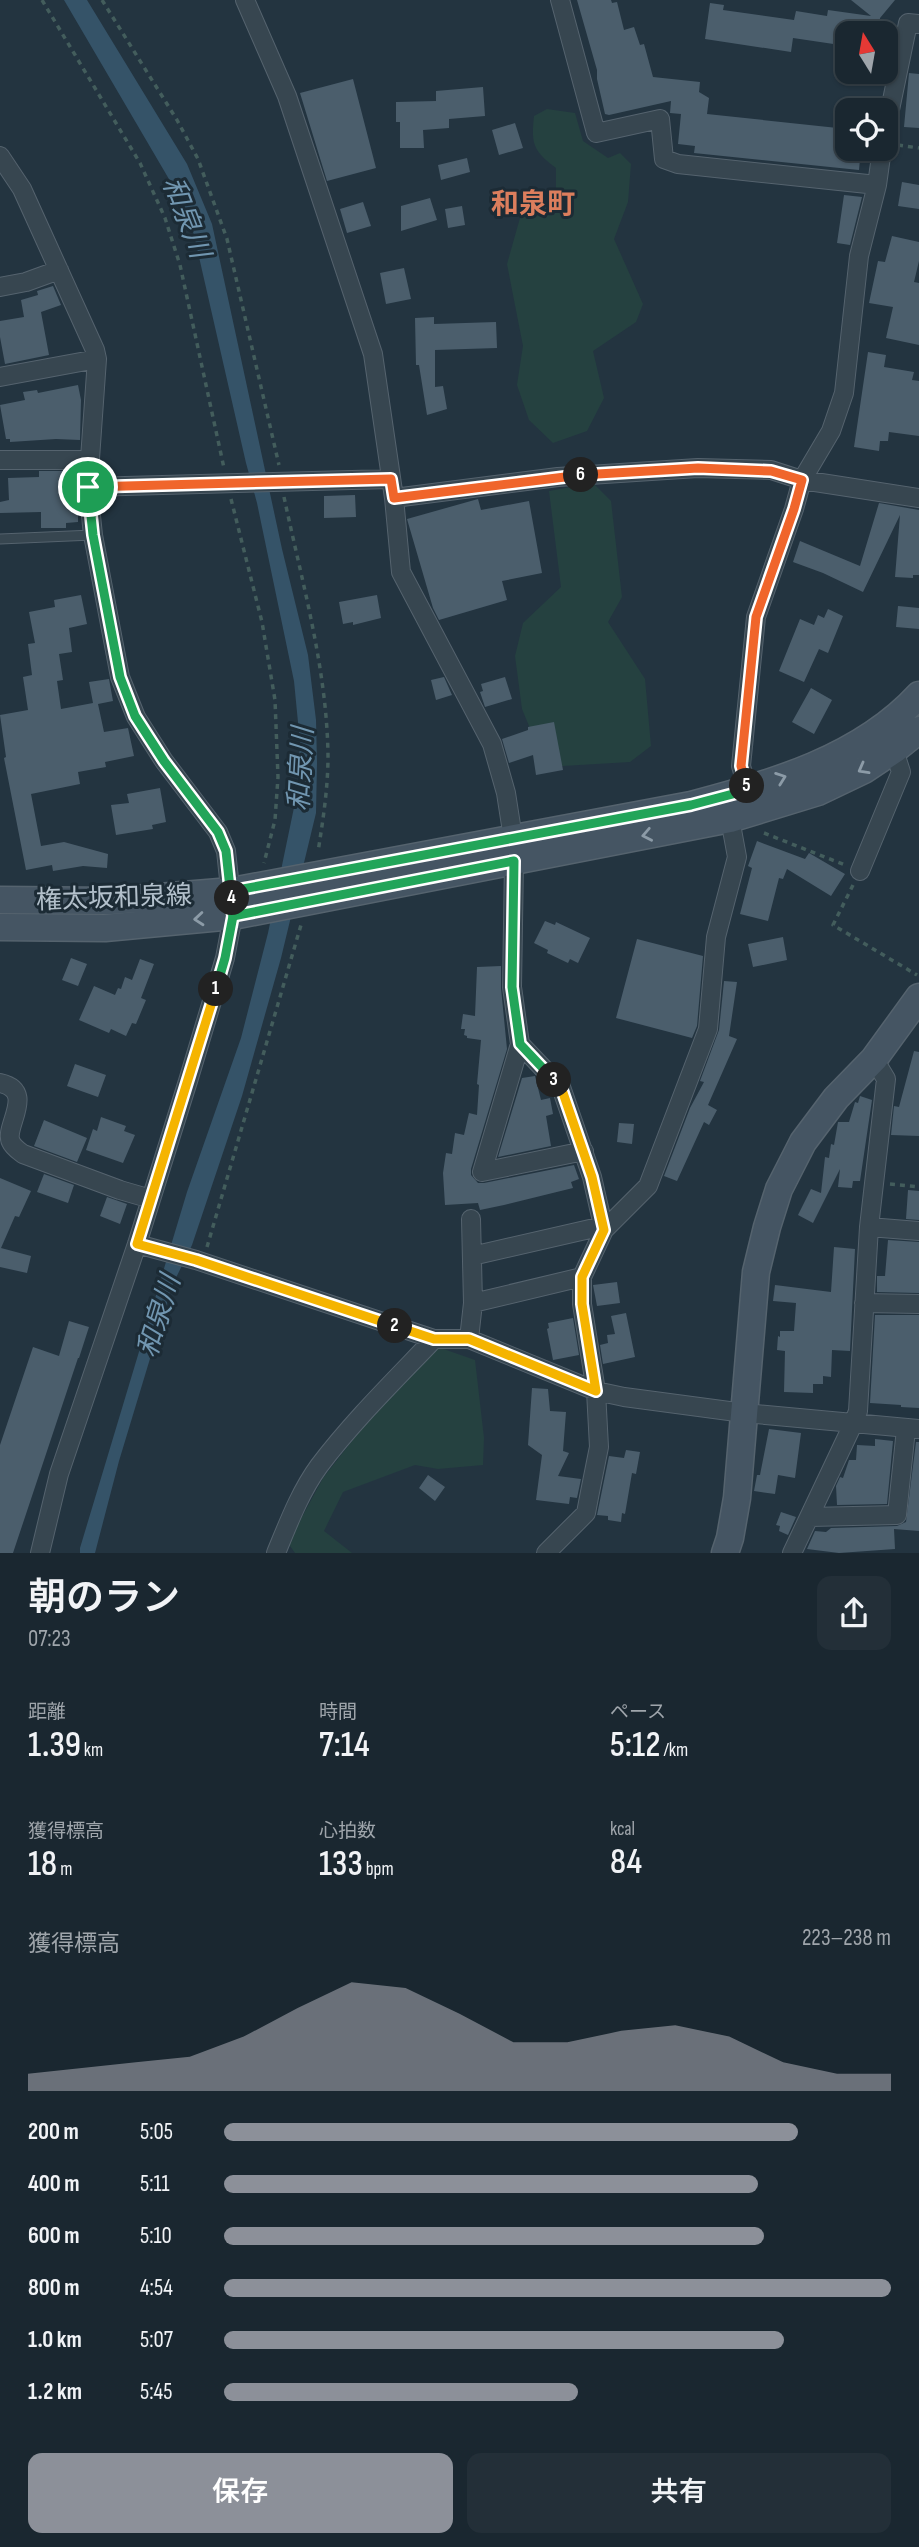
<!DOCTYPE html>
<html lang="ja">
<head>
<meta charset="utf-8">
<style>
	:root { --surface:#1a2730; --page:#232f38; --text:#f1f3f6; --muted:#9fa5ab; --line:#38444c; --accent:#8c9099 }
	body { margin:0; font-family:"Sofia Sans Condensed","Noto Sans JP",sans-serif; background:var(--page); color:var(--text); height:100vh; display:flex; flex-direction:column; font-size:26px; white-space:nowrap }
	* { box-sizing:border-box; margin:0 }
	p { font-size:23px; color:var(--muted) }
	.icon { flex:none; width:38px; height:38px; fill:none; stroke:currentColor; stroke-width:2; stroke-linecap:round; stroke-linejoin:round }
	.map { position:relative; height:1553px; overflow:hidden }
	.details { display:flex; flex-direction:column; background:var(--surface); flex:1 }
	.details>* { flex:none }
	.needle { width:46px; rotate:349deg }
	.fabs { position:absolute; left:835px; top:21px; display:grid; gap:14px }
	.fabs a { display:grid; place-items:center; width:63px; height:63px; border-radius:14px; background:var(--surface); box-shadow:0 2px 5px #0004,0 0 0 2px var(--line); font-size:35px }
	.pin { position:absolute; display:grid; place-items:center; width:60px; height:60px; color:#fff; margin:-30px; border:4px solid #fff; border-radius:50%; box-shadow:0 2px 7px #0007 }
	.km { position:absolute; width:35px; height:35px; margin:-18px; border-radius:50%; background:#222; color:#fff; font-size:19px; line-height:35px; text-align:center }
	.round { display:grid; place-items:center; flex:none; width:74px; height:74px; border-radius:14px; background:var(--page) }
	.summary { display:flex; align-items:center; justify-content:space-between; height:119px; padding:0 28px }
	h1 { font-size:38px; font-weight:600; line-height:52px }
	.figures { display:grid; grid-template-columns:repeat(3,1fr); gap:10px; height:119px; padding:7px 28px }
	.figures div { display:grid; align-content:center }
	.figures b { font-size:35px; font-weight:600 }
	.figures small { font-size:19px; font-weight:400 }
	.figures p { font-size:19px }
	.chart { height:196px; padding:14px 28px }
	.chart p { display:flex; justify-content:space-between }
	.chart svg { width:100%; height:126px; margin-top:7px; fill:var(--accent); opacity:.7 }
	.action { display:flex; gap:14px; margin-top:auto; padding:14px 28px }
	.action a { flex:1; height:80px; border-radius:14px; background:var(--accent); color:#fff; font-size:28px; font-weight:600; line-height:80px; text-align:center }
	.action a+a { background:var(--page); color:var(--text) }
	ul { padding:0 28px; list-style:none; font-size:23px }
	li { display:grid; grid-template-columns:112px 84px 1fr; align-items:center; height:52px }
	li i { height:18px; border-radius:9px; background:var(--accent) }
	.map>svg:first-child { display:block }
</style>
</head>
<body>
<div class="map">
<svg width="919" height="1553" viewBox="0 0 919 1553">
	<rect width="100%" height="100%" fill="#233440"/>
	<path fill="#254140" d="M 547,109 L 575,113 L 583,141 L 608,158 L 620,153 L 631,164 L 628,202 L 614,239 L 643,304 L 636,322 L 593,351 L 604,398 L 587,431 L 553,443 L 529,420 L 517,385 L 523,346 L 507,264 L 520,218 L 556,195 L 556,168 C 533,151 531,144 534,116 Z
		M 593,483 L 611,501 L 622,597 L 608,622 L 645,679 L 651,746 L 630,762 L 546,767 L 522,709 L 515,656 L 523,623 L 561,587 L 549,491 Z
		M 435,1346 L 475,1360 L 484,1438 L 483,1465 L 438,1469 L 415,1465 L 343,1492 L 324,1531 L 352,1553 L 295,1553 L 288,1543 L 323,1478 L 370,1418 Z"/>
	<path fill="#355368" d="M 64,0 L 87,0 L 187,164 L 212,224 L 282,549 L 308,655 L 316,720 L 317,763 L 316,813 L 281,958 L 242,1096 L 192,1245 L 172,1286 L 119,1461 L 95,1553 L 80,1553 L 80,1548 L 187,1192 L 241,1038 L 268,933 L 297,793 L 300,743 L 294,681 L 257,503 L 246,463 L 194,235 L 183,203 Z"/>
	<path fill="#4b5e6c" d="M 577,0 L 611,0 L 612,3 L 617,2 L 624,30 L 634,27 L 640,45 L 644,44 L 653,77 L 700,82 L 699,92 L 709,98 L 707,114 L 847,129 L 847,149 L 861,149 L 859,170 L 694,153 L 695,146 L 678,144 L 681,114 L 670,113 L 671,101 L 609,115 L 605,114 L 597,79 L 597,70 Z
		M 851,0 L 895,0 L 880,18 L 879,33 L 847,33 L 847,46 L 793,38 L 791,52 L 705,39 L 710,3 L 724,5 L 723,10 L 794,20 L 796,11 L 827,16 L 828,10 L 871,16 Z
		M 909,73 L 919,74 L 919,128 L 904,127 Z
		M 353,79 L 376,168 L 327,181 L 300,93 Z
		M 483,87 L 485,116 L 449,119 L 449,128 L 423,130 L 424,148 L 400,148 L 400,122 L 396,122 L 396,102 L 436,101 L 436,91 Z
		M 515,123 L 523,148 L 499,155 L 492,130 Z
		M 467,158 L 470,172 L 441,180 L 438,165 Z
		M 902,182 L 919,185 L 919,209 L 898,206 Z
		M 844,195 L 862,197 L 850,245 L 837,243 Z
		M 430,198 L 437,220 L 401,231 L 401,206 Z
		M 363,202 L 371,226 L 347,233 L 340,209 Z
		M 462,206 L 465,225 L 448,228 L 445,209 Z
		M 892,236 L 919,242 L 919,261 L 914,282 L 919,283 L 919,345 L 886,338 L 893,307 L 869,303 L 878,261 L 885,262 Z
		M 404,268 L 411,299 L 386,304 L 380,273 Z
		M 53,286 L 61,305 L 41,312 L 49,355 L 5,364 L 0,337 L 0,321 L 24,317 L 21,300 L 38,295 L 37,291 Z
		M 434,317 L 434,324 L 496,322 L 497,348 L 435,350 L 435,387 L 443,386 L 447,409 L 427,415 L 419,365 L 416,365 L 415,318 Z
		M 868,352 L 886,355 L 884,367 L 914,372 L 912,380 L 919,381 L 919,436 L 889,432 L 888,441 L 880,441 L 879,451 L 854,447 Z
		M 78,385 L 81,400 L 80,440 L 56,439 L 10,442 L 10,439 L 6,439 L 0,405 L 25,400 L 23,392 L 37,390 L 38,393 Z
		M 39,471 L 67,471 L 67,506 L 78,505 L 78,522 L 66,523 L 66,528 L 41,528 L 41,512 L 0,513 L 0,502 L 9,500 L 8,478 L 39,477 Z
		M 355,495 L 356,517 L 324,518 L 324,496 Z
		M 478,499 L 481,510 L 529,501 L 542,573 L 502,581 L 507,600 L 439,620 L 433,608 L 407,519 Z
		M 879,503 L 919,510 L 919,575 L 913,575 L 913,578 L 895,577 L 900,515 L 863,592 L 823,573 L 793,562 L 800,541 L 860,566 Z
		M 81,595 L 87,624 L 69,628 L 72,652 L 59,654 L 63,680 L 57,681 L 61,709 L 93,703 L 89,682 L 109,679 L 113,701 L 98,704 L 104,732 L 128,728 L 134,756 L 105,762 L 106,767 L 78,772 L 80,784 L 31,794 L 41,846 L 64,842 L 108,854 L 107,868 L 83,866 L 53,871 L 52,865 L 26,870 L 4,758 L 6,757 L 0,715 L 28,710 L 23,677 L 32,675 L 28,644 L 35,643 L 29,612 L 55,607 L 54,600 Z
		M 377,595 L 381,618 L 353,625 L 353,622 L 343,624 L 339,602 Z
		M 898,606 L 919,608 L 919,629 L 896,627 Z
		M 828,609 L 843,616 L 828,653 L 819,649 L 804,682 L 779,671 L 800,619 L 814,625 L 818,615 L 824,618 Z
		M 444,677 L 452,695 L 436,700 L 431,680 Z
		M 505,677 L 512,699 L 485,707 L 480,692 L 483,691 L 481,684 Z
		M 811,688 L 832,700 L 814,734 L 792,722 Z
		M 554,722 L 563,770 L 536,775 L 533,755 L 509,763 L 502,739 L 528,730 L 528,727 Z
		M 160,788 L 166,822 L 152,825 L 153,829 L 116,835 L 111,805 L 129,803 L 127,794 Z
		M 757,841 L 805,859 L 809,853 L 845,874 L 831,896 L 787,869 L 783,879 L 779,878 L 768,921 L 740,914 L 752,868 L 748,866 Z
		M 545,921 L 555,925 L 556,922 L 590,938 L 578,963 L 570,959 L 568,963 L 547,953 L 548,950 L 534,943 Z
		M 783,937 L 787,960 L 753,967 L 748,944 Z
		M 637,939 L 703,956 L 697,1026 L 692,1038 L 616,1018 Z
		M 71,958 L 87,964 L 78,986 L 62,980 Z
		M 140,959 L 154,964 L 141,998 L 146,1000 L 136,1024 L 132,1023 L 126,1036 L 111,1029 L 109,1033 L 79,1020 L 94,986 L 115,995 L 118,988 L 121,989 L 125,977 L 132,980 Z
		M 501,966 L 501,988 L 507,1049 L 471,1169 L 471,1175 L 478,1183 L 484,1183 L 574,1165 L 579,1179 L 571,1182 L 573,1188 L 504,1205 L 480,1210 L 478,1203 L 445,1205 L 443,1173 L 446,1153 L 452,1154 L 455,1133 L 464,1135 L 469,1113 L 477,1115 L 479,1085 L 477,1084 L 481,1040 L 467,1038 L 467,1036 L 464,1035 L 465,1029 L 461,1029 L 463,1014 L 475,1016 L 477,967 Z
		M 724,981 L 737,982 L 729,1036 L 737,1039 L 708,1105 L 717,1110 L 709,1125 L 704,1122 L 677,1181 L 664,1176 L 690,1108 L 704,1082 L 700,1081 L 719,1030 Z
		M 914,1051 L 919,1052 L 919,1136 L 891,1135 L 894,1106 L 899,1107 Z
		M 75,1064 L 106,1075 L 98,1097 L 67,1086 Z
		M 535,1076 L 541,1100 L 550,1098 L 553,1114 L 546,1116 L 551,1146 L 498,1157 L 522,1078 Z
		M 860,1096 L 872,1100 L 860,1181 L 853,1181 L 852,1188 L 838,1187 L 840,1169 L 813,1223 L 798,1215 L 811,1189 L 821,1193 L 825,1157 L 829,1158 L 831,1144 L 834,1145 L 838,1122 L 849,1122 L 855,1102 L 858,1103 Z
		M 101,1117 L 126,1126 L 124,1131 L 135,1135 L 123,1163 L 86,1150 L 93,1129 L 97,1131 Z
		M 44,1120 L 87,1138 L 77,1162 L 34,1146 Z
		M 619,1123 L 634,1124 L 632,1144 L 617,1142 Z
		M 44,1174 L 74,1185 L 68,1203 L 37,1192 Z
		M 0,1178 L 31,1191 L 19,1217 L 15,1216 L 1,1248 L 31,1256 L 27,1273 L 0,1267 Z
		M 908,1190 L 919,1191 L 919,1220 L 906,1219 Z
		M 107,1197 L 127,1204 L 120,1224 L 100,1216 Z
		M 888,1240 L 919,1242 L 919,1293 L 877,1292 L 877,1276 L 885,1276 Z
		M 834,1247 L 855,1249 L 850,1351 L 832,1350 L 831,1377 L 823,1376 L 823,1384 L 813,1384 L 813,1393 L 784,1392 L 785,1351 L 777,1350 L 778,1336 L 780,1337 L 780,1331 L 794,1331 L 796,1303 L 773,1301 L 775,1285 L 831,1292 Z
		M 617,1282 L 620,1303 L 597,1306 L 593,1285 Z
		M 626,1313 L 635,1357 L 603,1364 L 600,1345 L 608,1343 L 607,1335 L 615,1334 L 611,1316 Z
		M 875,1315 L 919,1315 L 919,1408 L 901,1407 L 901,1405 L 870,1403 Z
		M 573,1318 L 579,1355 L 553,1360 L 547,1329 L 549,1328 L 548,1323 Z
		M 69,1321 L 89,1327 L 79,1358 L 78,1358 L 13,1553 L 0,1553 L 0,1445 L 33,1347 L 59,1356 Z
		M 532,1388 L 548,1389 L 550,1411 L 566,1412 L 563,1451 L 569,1453 L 558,1476 L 581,1479 L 577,1498 L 570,1497 L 569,1504 L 536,1500 L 542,1455 L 528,1445 Z
		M 769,1429 L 801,1433 L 795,1478 L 778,1475 L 775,1494 L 754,1491 L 757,1475 L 760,1475 Z
		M 875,1439 L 893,1441 L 887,1504 L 837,1505 L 836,1486 L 840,1477 L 843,1478 L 849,1460 L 856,1460 L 857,1445 L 875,1446 Z
		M 916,1442 L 919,1442 L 919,1531 L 894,1529 L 895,1549 L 839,1553 L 807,1549 L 815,1531 L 826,1532 L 831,1528 L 897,1526 L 906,1522 Z
		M 626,1450 L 640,1452 L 636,1474 L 632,1473 L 625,1514 L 622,1513 L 621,1522 L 608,1520 L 608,1516 L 597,1515 L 609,1456 L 624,1458 Z
		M 428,1475 L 445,1487 L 435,1501 L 419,1488 Z
		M 781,1512 L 796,1517 L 788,1535 L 779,1531 L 780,1526 L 776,1525 Z"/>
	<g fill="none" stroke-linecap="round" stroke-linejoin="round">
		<g stroke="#55636e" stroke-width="11">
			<path id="lane" d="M 0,539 L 93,535"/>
		</g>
		<g stroke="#55636e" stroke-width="20">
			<path id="street" d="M 245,0 L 287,96 L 373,354 L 394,498 L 401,572 L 492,744 L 506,793 L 513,838
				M 560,0 L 596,133 L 660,119 L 664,159 L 678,164 L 877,185 L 882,149
				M 886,129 L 908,23 L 919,24
				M 0,156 L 22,189 L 95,350 L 97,359 L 88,487 L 93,535 L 120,677 L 136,717 L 164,761 L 218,832 L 226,851 L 233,916 L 225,958 L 188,1081 L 137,1244 L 59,1474 L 40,1553
				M 0,287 L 26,282 L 59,270
				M 0,377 L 97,359
				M 0,460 L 89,460
				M 88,487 L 391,479
				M 394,498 L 558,477 L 698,468 L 771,470 L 802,480 L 919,498
				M 748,790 L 741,766 L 756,617 L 794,509 L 802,480 L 831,431 L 844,393 L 859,256 L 877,185
				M 514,861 L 512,987 L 520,1044 L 561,1087 L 592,1177 L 604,1230 L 582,1277 L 582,1304 L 596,1391 L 599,1447 L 590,1492 L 586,1513 L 546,1553
				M 860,871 L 901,772 L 894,750
				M 520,1044 L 482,1172 L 584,1151
				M 0,1083 C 37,1091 3,1127 11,1142 C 13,1147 19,1151 23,1154 L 120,1190 L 151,1199
				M 869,1227 L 919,1231
				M 604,1230 L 648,1186 L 708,1029 L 716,937 L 737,857 L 730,819
				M 137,1244 L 196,1260 L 434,1339 L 469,1339 L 596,1391 L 624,1397 L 744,1413 L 919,1429
				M 472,1256 L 603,1226
				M 473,1303 L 582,1277
				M 864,1303 L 919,1304
				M 469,1339 L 473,1303 L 471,1219
				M 810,1517 L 897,1515 L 906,1429
				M 276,1553 C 288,1524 300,1492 319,1466 C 353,1421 395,1380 434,1339
				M 792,1553 L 854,1422 L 858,1411 L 869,1227 L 886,1079 L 874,1059"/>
		</g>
		<g stroke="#55636e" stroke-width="29">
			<path id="secondary" d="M 0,900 L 110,901 L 232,891 L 691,805 C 772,784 861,758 919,695
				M 0,927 L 105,928 L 233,916 L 730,819 L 818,792 L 864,770 L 894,750 L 919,730
				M 725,1553 L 730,1538 L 737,1498 L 756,1272 L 767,1227 L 779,1189 L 803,1142 L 836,1098 L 874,1059 L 919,997"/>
		</g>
		<path stroke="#435d5c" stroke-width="3.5" stroke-dasharray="5 5" stroke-linecap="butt" d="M 42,0 L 140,163 L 165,218 L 180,265 L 224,468
			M 102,0 L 177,120 L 198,159 L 227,239 L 279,465
			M 898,145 L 919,148
			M 284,497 C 302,582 327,669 328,756 C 328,788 323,820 318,852
			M 231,499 L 262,622 L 275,700 L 278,777 L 275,820 L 264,863
			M 764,833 L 845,865
			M 853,885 L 833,925 L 917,975
			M 890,1184 L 919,1187
			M 207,1247 L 301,925"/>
		<use href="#lane" stroke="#374650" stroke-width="9"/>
		<use href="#street" stroke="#374650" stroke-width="18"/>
		<use href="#secondary" stroke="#455563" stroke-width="26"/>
	</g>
	<defs><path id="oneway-chevron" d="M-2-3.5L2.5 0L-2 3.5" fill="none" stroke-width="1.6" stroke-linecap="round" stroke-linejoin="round" transform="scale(1.75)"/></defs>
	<g stroke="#8c9ba7">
		<use href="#oneway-chevron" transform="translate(863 769) rotate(151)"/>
		<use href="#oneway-chevron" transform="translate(781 778) rotate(-20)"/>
		<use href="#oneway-chevron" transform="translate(647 835) rotate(169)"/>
		<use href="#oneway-chevron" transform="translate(199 919) rotate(175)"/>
	</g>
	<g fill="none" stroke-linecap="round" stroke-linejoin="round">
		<g stroke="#fff" stroke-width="14">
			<path id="split-1" d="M 88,487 L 93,535 L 120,677 L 135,716 L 164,761 L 218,832 L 226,851 L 233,916 L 225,958 L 216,989"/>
		</g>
		<g stroke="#fff" stroke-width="14">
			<path id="split-2" d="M 216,989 L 137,1244 L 196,1260 L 395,1326"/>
		</g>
		<g stroke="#fff" stroke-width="14">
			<path id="split-3" d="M 395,1326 L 434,1339 L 469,1339 L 596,1391 L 582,1304 L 582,1277 L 604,1230 L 592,1177 L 561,1087 L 554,1080"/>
		</g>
		<g stroke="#fff" stroke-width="14">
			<path id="split-4" d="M 232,898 L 233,916 L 514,861 L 512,987 L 520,1044 L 554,1080"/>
		</g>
		<g stroke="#fff" stroke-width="14">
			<path id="split-5" d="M 232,898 L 232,891 L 691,805 L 748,790 L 747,786"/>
		</g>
		<g stroke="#fff" stroke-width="14">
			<path id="split-6" d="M 581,475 L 698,468 L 771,471 L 802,480 L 794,509 L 756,617 L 741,766 L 747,786"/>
		</g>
		<g stroke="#fff" stroke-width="14">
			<path id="split-7" d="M 88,487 L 391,479 L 394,498 L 581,475"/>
		</g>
		<use href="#split-1" stroke="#22a559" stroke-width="9"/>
		<use href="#split-2" stroke="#f5b400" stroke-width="9"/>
		<use href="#split-3" stroke="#f5b400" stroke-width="9"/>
		<use href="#split-4" stroke="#22a559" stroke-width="9"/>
		<use href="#split-5" stroke="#22a559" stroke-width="9"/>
		<use href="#split-6" stroke="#f0652b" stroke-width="9"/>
		<use href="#split-7" stroke="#f0652b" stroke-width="9"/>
	</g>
	<g text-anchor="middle" stroke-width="6" stroke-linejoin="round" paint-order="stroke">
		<g font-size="26" fill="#b3c0cb" stroke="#1c2b35">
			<text transform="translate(114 897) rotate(-2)" y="9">権太坂和泉線</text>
		</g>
		<g font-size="28" font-weight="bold" fill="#dc7e5d" stroke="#1c2b35">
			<text x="533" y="213">和泉町</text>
		</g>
		<g font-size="28" font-style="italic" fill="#7196b0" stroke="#1c2b35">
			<text transform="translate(187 217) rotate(69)" y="10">和泉川</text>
			<text transform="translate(300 769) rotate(-87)" y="10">和泉川</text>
			<text transform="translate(158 1316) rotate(-73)" y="10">和泉川</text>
		</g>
	</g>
</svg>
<div class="fabs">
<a><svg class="needle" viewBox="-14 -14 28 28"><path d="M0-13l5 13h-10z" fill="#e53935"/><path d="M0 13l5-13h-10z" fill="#9fa5ab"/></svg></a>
<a><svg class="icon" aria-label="locate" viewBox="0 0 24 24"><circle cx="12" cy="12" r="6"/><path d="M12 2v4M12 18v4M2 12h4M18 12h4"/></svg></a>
</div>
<div class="pin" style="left:88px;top:487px;background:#1e9e55"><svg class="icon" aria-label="arrive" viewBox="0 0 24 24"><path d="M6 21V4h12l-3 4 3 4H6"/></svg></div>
<b class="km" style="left:216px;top:989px">1</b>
<b class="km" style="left:395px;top:1326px">2</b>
<b class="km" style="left:554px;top:1080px">3</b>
<b class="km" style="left:232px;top:898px">4</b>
<b class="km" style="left:747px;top:786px">5</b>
<b class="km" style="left:581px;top:475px">6</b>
</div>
<section class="details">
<div class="summary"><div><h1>朝のラン</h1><p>07:23</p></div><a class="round"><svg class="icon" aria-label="share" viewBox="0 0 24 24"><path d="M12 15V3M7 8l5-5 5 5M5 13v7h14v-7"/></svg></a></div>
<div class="figures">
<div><p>距離</p><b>1.39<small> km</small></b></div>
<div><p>時間</p><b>7:14</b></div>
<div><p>ペース</p><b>5:12<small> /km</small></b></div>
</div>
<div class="figures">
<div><p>獲得標高</p><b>18<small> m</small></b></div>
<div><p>心拍数</p><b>133<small> bpm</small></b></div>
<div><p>kcal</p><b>84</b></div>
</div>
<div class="chart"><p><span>獲得標高</span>223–238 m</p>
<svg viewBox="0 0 160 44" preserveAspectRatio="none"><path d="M0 44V38L10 36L20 34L30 32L40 25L50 15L60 6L70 8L80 17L90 27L100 27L110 23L120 21L130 25L140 34L150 38L160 38V44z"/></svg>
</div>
<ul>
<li><b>200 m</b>5:05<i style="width:86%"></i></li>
<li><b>400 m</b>5:11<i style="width:80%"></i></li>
<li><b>600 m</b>5:10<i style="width:81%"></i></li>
<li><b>800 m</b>4:54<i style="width:100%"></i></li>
<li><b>1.0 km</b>5:07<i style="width:84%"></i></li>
<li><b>1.2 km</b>5:45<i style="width:53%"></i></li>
</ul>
<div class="action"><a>保存</a><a>共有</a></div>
</section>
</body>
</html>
